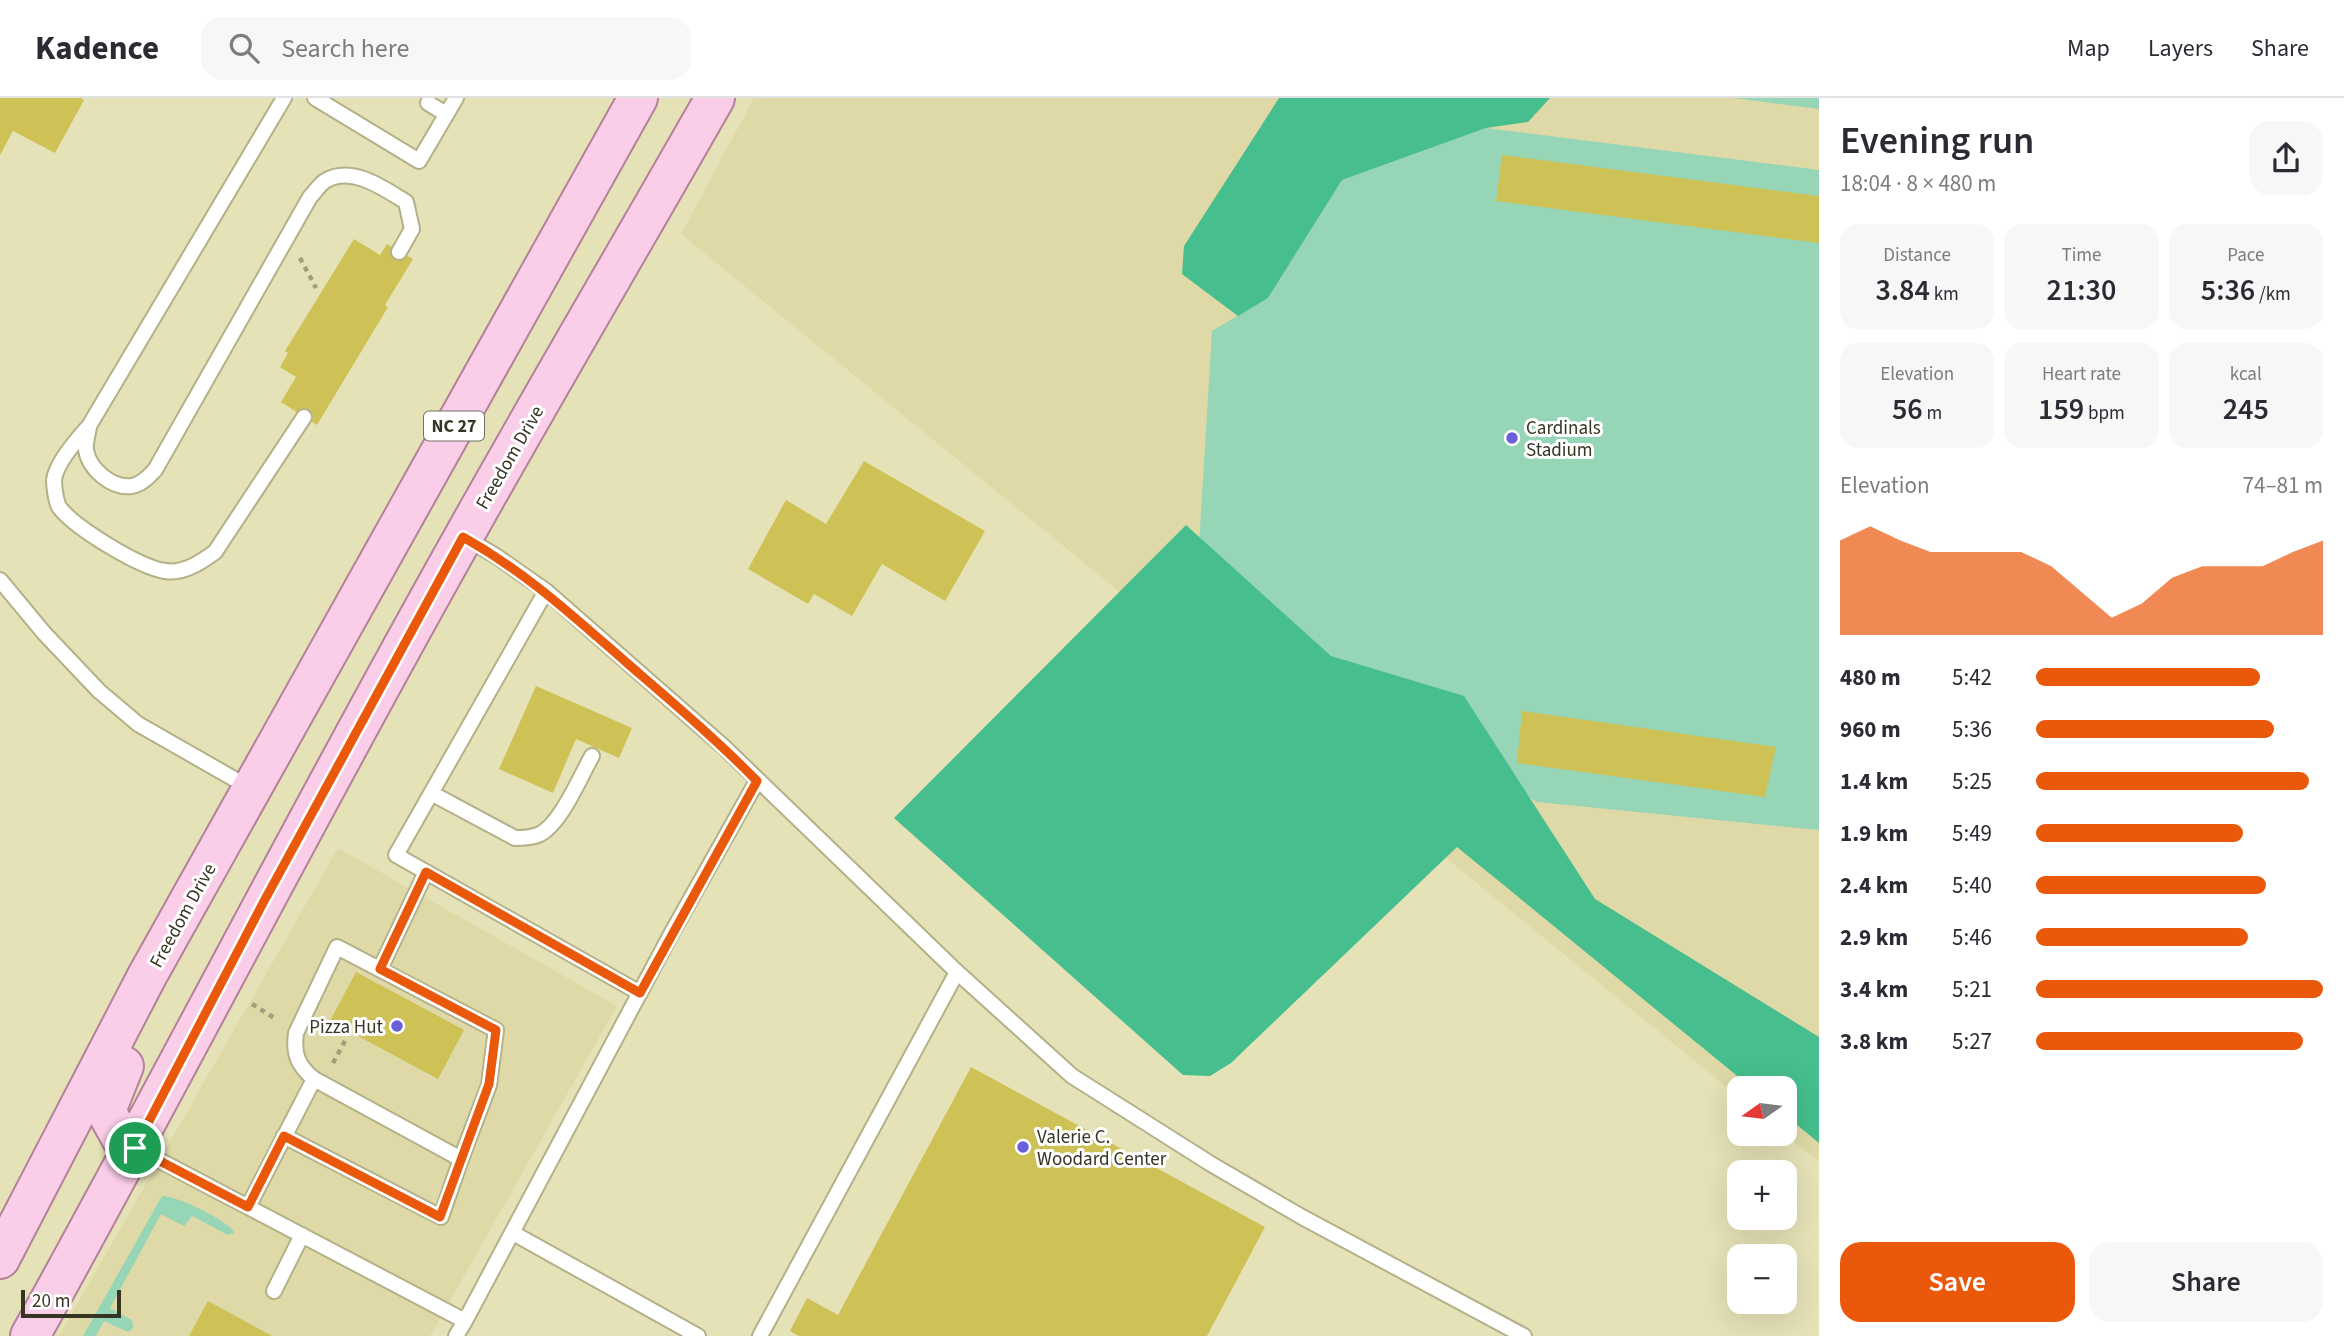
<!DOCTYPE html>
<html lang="en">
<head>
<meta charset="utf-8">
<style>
	:root { --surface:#fff; --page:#f7f7f7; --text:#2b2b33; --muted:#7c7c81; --line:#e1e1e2; --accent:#ea580c }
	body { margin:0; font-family:"Source Sans 3",sans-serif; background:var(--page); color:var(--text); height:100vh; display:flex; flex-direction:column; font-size:26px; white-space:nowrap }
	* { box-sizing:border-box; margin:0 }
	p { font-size:23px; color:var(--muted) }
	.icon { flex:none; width:38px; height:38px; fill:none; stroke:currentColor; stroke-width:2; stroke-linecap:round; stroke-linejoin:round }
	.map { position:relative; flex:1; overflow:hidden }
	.side { display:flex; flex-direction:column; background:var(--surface); width:525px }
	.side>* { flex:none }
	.needle { width:46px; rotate:256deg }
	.controls { position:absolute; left:1727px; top:978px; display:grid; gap:14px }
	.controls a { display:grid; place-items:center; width:70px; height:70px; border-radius:14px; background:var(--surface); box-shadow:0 7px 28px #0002; font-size:35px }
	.scale { position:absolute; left:21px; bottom:18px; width:100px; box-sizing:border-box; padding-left:7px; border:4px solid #363524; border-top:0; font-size:19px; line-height:24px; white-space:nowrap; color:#363524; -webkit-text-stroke:5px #fff; paint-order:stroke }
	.pin { position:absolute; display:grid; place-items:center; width:60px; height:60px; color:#fff; margin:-30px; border:4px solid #fff; border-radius:50%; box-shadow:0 2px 7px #0007 }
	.round { display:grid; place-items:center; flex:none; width:74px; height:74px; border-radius:21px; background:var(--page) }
	.overview { display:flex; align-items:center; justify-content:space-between; height:119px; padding:0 21px }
	h1 { font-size:38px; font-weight:600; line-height:52px }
	.metrics { display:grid; grid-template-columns:repeat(3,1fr); gap:10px; height:119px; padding:7px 21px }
	.metrics div { display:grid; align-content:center; border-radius:18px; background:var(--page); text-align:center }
	.metrics b { font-size:30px; font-weight:600 }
	.metrics small { font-size:19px; font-weight:400 }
	.metrics p { font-size:19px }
	.chart { height:196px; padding:14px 21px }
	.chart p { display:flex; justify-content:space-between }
	.chart svg { width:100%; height:126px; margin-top:7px; fill:var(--accent); opacity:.7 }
	.primary-button { display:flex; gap:14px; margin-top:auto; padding:14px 21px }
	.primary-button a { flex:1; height:80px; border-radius:21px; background:var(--accent); color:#fff; font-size:28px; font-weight:600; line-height:80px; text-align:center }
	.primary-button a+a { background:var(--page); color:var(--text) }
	ul { padding:0 21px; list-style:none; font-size:23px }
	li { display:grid; grid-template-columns:112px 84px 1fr; align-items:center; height:52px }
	li i { height:18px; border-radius:9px; background:var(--accent) }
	header { display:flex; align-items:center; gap:42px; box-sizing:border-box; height:98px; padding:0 35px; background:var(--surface); border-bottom:2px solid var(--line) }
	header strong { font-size:33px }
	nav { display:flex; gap:38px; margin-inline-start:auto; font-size:24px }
	.search { width:490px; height:63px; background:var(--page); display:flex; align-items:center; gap:18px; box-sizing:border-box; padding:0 24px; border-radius:21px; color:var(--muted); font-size:26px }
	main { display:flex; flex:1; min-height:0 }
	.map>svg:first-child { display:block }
</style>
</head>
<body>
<header>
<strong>Kadence</strong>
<div class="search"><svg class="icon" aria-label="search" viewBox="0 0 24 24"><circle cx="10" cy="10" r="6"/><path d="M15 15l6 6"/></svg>Search here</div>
<nav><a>Map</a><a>Layers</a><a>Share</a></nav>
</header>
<main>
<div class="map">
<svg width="1819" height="1238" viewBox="0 0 1819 1238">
	<rect width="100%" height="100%" fill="#e6e2b7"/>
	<path fill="#ded9a6" d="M 754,0 L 1819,0 L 1819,1064 L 1784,1036 L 1785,990 L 1740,990 L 1739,999 L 681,136 Z
		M 338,750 L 617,908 L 430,1238 L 59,1238 Z"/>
	<path fill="#96d6b7" d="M 1733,0 L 1819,0 L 1819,11 Z
		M 1486,30 L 1819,72 L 1819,732 L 1537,704 L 1363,603 L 1199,447 L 1212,233 L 1268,200 L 1342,82 Z
		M 162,1098 C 175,1097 232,1124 234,1135 L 228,1137 L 192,1118 L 184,1128 L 161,1116 L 110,1210 L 132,1222 L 133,1230 L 128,1234 L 104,1223 L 96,1238 L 83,1238 Z"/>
	<path fill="#46be8d" d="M 1279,0 L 1550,0 L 1528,24 L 1486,30 L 1342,82 L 1268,200 L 1238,218 L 1182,176 L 1184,148 Z
		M 1186,427 L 1331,558 L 1464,598 L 1595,801 L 1819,939 L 1819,1045 L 1785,1017 L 1785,990 L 1752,990 L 1457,749 L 1231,965 L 1210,978 L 1183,977 L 894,720 Z"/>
	<path fill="#cec257" d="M 0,0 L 81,0 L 84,2 L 55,55 L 13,33 L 0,57 Z
		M 1502,57 L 1819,98 L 1819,145 L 1496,103 Z
		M 354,141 L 380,157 L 387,146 L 413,161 L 385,207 L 388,209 L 317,327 L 281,304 L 296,279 L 280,269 L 288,255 L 285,253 Z
		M 864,363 L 985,433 L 945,503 L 882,466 L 852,518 L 814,496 L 808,506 L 748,471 L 786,402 L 826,426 Z
		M 536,588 L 632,630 L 619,660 L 576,641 L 553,695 L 499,671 Z
		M 1522,613 L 1776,649 L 1765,699 L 1517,665 Z
		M 356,874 L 464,932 L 438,981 L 330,923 Z
		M 971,969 L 1265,1129 L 1207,1238 L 799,1238 L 790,1233 L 807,1200 L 838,1217 Z
		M 208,1203 L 272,1238 L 189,1238 Z"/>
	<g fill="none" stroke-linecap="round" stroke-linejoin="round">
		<g stroke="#b4b087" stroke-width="18">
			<path id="service" d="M 284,0 L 89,328 C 78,340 56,365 54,382 C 54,389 56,403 59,409 C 75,430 139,469 165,473 C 184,476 201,464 215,454 L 304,319
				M 315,0 L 419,63 L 456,0
				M 428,5 L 446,16
				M 89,329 C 88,336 85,345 86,352 C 89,371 112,391 132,388 C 142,386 148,379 155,372 L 310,99 C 315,94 320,86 325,83 C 352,67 383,90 406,104 L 412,131 L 399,154
				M 464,439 L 496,458 L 546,493 L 724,649 L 957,874 L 1072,978 L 1211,1066 L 1302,1119 L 1524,1238
				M 0,482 L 44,535 L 99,593 L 138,626 L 250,690
				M 431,695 L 515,740 C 523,740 530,740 538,737 C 560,728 580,679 592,658
				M 426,774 L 396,757 L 546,493
				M 380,871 L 426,774 L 640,895
				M 314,981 C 298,968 293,956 296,935 L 337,849 L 496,932 L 489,987 L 461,1061
				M 136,1050 L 465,1223 L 456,1238
				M 248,1109 L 314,981 L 461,1061 L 441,1119 L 284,1038
				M 513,1135 L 698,1238
				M 274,1193 L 302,1137
				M 465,1223 L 670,838 L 757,683
				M 760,1238 L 957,874"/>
		</g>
		<g stroke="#b38299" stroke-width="42">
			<path id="primary" d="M 124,968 L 106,1013 L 121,1040 L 135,1050
				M 0,1161 L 147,878 L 638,0
				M 30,1238 C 177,973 315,702 464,438 C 546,291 632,146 715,0"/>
		</g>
		<path stroke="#a19e7d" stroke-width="4.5" stroke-dasharray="5 5" stroke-linecap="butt" d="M 300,160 L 316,190
			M 252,906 L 276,921
			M 333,965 L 346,941"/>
		<use href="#service" stroke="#fff" stroke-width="14"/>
		<use href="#primary" stroke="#facde8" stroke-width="38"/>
	</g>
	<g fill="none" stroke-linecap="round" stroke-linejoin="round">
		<g stroke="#fff" stroke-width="14">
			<path id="route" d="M 463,439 C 527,475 572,517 627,565 C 671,603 716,641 757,683 L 640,895 L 426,774 L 380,871 L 496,932 L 489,986 L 440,1119 L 284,1038 L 248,1109 L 135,1050 L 263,805 Z"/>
		</g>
		<use href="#route" stroke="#ea580c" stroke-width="9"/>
	</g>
	<g fill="#6a5fd9" stroke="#fff" stroke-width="2.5">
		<circle cx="1512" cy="340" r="7"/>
		<circle cx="397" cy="928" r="7"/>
		<circle cx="1023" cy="1049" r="7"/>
	</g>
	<g text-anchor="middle" stroke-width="6" stroke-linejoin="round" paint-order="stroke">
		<rect fill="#fff" stroke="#727266" stroke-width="2" x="424" y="313.5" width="60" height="29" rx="5"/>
		<g font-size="18" font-weight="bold" fill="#363524">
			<text x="454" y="334">NC 27</text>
		</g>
		<g font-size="19" fill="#363524" stroke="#fff" text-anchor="start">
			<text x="1526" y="336">Cardinals<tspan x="1526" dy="22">Stadium</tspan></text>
			<text x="383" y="935" text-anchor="end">Pizza Hut</text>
			<text x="1037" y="1045">Valerie C.<tspan x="1037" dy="22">Woodard Center</tspan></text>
		</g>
		<g font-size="19" fill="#363524" stroke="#fff">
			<text transform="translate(509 359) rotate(-60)" y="7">Freedom Drive</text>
			<text transform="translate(182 817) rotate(-61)" y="7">Freedom Drive</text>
		</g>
	</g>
</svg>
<div class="controls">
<a><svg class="needle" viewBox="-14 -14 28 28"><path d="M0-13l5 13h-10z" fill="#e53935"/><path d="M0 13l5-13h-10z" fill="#7c7c81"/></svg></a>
<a>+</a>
<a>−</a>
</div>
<div class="scale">20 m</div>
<div class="pin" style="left:135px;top:1050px;background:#1e9e55"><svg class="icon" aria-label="arrive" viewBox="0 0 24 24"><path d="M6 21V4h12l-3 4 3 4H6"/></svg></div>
</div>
<section class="side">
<div class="overview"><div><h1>Evening run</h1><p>18:04 · 8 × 480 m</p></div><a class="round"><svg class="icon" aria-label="share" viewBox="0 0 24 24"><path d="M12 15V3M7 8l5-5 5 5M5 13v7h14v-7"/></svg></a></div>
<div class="metrics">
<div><p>Distance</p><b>3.84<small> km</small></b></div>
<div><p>Time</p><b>21:30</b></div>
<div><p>Pace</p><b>5:36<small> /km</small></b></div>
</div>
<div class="metrics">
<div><p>Elevation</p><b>56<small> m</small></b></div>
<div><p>Heart rate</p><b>159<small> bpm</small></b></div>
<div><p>kcal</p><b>245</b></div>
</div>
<div class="chart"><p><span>Elevation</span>74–81 m</p>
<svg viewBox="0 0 160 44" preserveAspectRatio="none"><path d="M0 44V11L10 6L20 11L30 15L40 15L50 15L60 15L70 20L80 29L90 38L100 33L110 24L120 20L130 20L140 20L150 15L160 11V44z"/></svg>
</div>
<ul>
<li><b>480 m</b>5:42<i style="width:78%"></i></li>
<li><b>960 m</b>5:36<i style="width:83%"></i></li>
<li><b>1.4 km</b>5:25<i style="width:95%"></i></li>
<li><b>1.9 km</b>5:49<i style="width:72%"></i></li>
<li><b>2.4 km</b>5:40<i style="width:80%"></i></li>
<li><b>2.9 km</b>5:46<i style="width:74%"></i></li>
<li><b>3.4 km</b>5:21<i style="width:100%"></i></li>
<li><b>3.8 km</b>5:27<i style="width:93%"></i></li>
</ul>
<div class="primary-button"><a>Save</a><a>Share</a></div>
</section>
</main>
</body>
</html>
